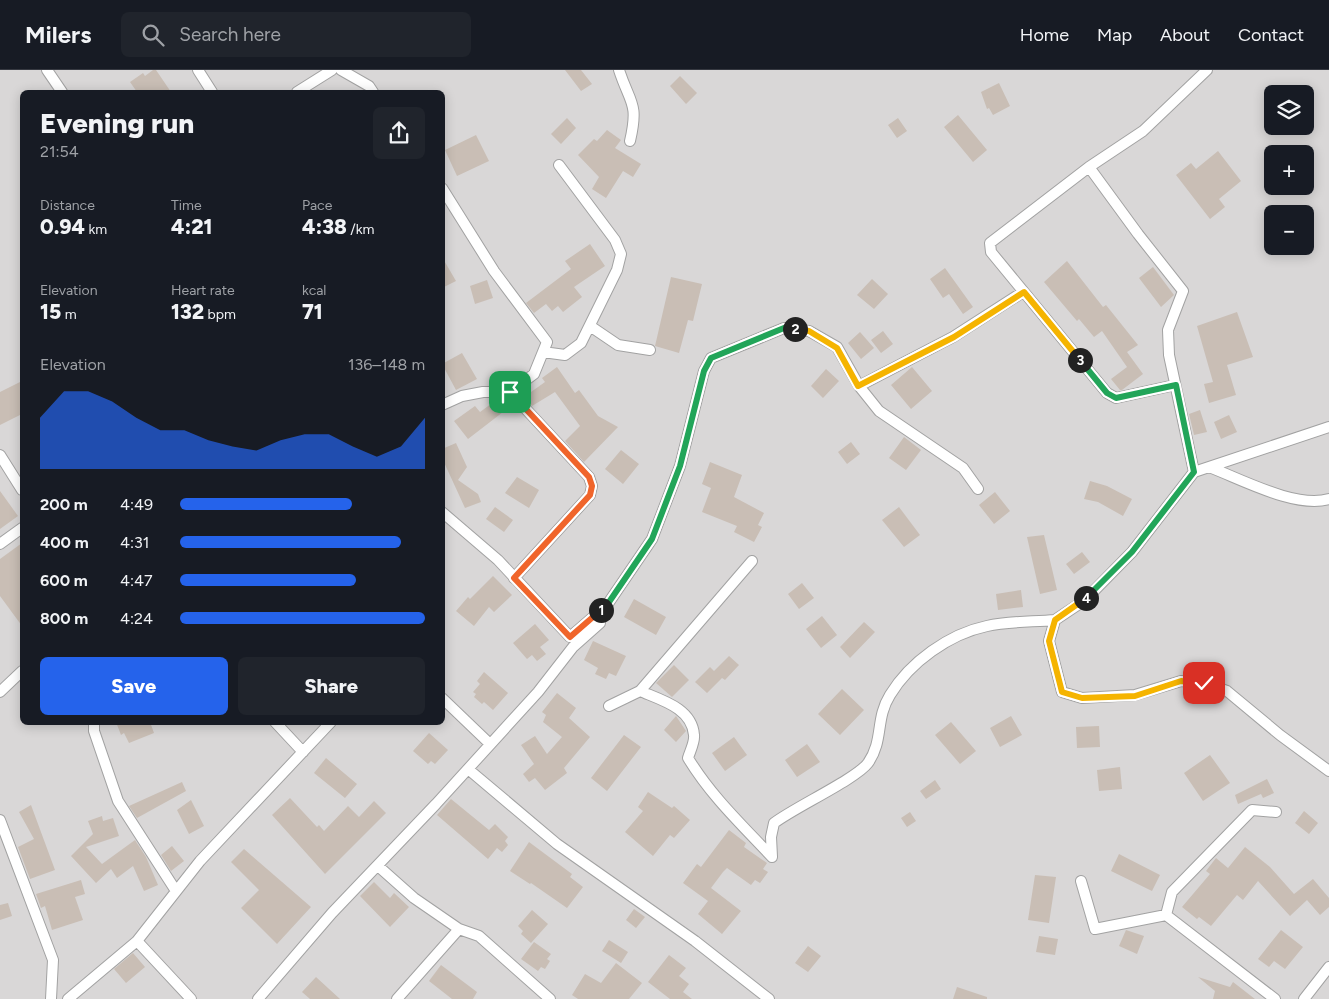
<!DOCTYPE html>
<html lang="en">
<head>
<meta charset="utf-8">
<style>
	:root { --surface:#171b24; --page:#20242c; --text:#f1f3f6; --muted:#9ea1a6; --line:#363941; --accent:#2563eb }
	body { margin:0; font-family:Figtree,sans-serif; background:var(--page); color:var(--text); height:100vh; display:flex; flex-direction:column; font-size:19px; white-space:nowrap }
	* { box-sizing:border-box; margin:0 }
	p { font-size:16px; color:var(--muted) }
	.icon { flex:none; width:28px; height:28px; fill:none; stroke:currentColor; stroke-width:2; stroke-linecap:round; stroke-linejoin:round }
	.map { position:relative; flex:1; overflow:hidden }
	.drawer { position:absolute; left:20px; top:20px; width:425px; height:635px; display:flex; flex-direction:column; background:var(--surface); border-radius:8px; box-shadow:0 2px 12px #0003 }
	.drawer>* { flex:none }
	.tools { position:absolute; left:1264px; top:15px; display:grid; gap:10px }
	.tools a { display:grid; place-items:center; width:50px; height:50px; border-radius:8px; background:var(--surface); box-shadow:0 2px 12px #0003; font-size:25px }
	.pin { position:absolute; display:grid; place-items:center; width:42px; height:42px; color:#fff; margin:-21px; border-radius:10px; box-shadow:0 2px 8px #0006 }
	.km { position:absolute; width:25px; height:25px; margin:-12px; border-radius:50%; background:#222; color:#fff; font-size:14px; line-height:25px; text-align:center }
	.round { display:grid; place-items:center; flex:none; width:52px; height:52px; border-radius:8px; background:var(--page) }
	.headline { display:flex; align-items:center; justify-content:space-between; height:85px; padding:0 20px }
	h1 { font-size:28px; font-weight:800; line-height:38px }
	.metrics { display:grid; grid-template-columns:repeat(3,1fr); gap:8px; height:85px; padding:5px 20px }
	.metrics div { display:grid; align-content:center }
	.metrics b { font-size:21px; font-weight:800 }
	.metrics small { font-size:14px; font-weight:400 }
	.metrics p { font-size:14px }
	.chart { height:140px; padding:10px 20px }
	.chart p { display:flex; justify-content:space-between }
	.chart svg { width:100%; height:90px; margin-top:5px; fill:var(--accent); opacity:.7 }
	.primary-button { display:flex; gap:10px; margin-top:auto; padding:10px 20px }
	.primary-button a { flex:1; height:58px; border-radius:8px; background:var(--accent); color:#fff; font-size:20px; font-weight:800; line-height:58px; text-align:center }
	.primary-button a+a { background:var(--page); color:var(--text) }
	ul { padding:0 20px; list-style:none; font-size:16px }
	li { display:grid; grid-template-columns:80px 60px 1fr; align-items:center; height:38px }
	li i { height:12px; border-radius:6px; background:var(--accent) }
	header { display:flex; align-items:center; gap:30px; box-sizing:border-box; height:70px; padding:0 25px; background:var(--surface); border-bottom:1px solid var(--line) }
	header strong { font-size:24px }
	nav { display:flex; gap:28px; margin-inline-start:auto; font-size:18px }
	.search { width:350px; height:45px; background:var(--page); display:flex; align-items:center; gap:12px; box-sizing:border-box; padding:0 18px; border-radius:8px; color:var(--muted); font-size:19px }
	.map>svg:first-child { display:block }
</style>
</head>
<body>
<header>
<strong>Milers</strong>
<div class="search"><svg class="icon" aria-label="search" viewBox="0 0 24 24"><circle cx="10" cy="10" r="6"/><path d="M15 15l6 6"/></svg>Search here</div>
<nav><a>Home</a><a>Map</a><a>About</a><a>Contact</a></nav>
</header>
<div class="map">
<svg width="1329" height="929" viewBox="0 0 1329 929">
	<rect width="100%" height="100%" fill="#ede8df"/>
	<path fill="#d9d7d7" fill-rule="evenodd" d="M 0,0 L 1329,0 L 1329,929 L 0,929 ZM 22,22 L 442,22 L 442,652 L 22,652 ZM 1272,24 L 1305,24 L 1305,56 L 1272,56 ZM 1272,84 L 1305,84 L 1305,116 L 1272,116 ZM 1272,144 L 1305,144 L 1305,176 L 1272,176 Z"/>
	<path fill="#c9beb5" d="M 153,0 L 156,0 L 171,22 L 137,22 L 130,12 L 143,3 L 145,6 Z
		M 565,0 L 581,0 L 592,14 L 581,21 Z
		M 680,6 L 697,23 L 686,34 L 670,16 Z
		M 999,13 L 1010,36 L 993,45 L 989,38 L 987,39 L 981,22 Z
		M 958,45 L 987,80 L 973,92 L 944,57 Z
		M 567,48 L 576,58 L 561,74 L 551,64 Z
		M 898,48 L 907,61 L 897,68 L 888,55 Z
		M 607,60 L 621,70 L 615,78 L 641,94 L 633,107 L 623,101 L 606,128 L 592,119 L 599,107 L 578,85 L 594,69 L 597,71 Z
		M 476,65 L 489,91 L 457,106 L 445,80 Z
		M 1218,81 L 1241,111 L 1219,129 L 1225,137 L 1210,149 L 1176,105 L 1191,93 L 1196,99 Z
		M 590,174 L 605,196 L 574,217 L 582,227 L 563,242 L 558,236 L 552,241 L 546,234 L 534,243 L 526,233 L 571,199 L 565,191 Z
		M 442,187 L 456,211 L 442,218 Z
		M 1067,191 L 1103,237 L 1106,235 L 1138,275 L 1127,282 L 1143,304 L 1122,320 L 1120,320 L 1111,309 L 1127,297 L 1102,261 L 1094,267 L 1079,249 L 1077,251 L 1044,212 Z
		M 1153,197 L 1174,225 L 1161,237 L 1139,208 Z
		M 945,198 L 973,237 L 963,244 L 949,224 L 943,228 L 930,209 Z
		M 671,207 L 702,214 L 693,251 L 688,250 L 679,283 L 655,276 Z
		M 872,209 L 888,224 L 874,239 L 857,225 Z
		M 487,210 L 493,228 L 475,234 L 470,216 Z
		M 1237,242 L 1253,287 L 1227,295 L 1236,325 L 1209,333 L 1204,314 L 1213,312 L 1197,256 Z
		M 883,261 L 893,274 L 881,283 L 871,270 Z
		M 860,262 L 874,278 L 861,289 L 848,273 Z
		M 462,283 L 477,309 L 456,320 L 442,294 Z
		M 557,297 L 575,323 L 579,320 L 598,346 L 618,357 L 584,392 L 565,371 L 580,356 L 555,322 L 532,336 L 524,327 L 545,312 L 542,308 Z
		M 912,297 L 932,321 L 911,339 L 891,315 Z
		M 826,299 L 839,311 L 823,328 L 811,316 Z
		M 22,311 L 22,344 L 0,355 L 0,322 Z
		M 495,331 L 503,342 L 468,369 L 454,351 L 475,336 L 480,342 Z
		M 1200,340 L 1207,362 L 1194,365 L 1189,344 Z
		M 1229,345 L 1237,362 L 1221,369 L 1214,352 Z
		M 904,367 L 921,380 L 906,400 L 889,388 Z
		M 851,372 L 860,384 L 847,394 L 838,382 Z
		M 456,373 L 467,397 L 458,410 L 478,424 L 481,432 L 465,438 L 442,388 L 442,379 Z
		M 621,380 L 639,394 L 623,414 L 605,399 Z
		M 710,392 L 742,405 L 734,427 L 764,443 L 758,455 L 762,457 L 754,472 L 734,462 L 737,456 L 702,442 L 711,418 L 702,414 Z
		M 517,407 L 539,420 L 529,438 L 505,423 Z
		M 1090,411 L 1107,416 L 1132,429 L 1123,446 L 1098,432 L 1084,429 Z
		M 0,421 L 18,446 L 0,459 Z
		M 995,422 L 1010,441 L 994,454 L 979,435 Z
		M 495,437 L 513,450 L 504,462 L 486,449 Z
		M 899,437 L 920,465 L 904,477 L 882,450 Z
		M 1044,465 L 1057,520 L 1040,524 L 1027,467 Z
		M 22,473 L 22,556 L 0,526 L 0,489 Z
		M 1082,482 L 1090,492 L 1074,504 L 1066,494 Z
		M 493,506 L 512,525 L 494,542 L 489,537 L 474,556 L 456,541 L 468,527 L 470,529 Z
		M 802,513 L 814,528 L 799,539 L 788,524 Z
		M 1021,520 L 1023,537 L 998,540 L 996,524 Z
		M 634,529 L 666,547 L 656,565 L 624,547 Z
		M 822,546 L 837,565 L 821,578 L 806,559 Z
		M 864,552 L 875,562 L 850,588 L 840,577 Z
		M 535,554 L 549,570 L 540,577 L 546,584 L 537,591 L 532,585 L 527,589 L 513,573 Z
		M 593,571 L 626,586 L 616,606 L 609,603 L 606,609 L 595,604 L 598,598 L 584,590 Z
		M 729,586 L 739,595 L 725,610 L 722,608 L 707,623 L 695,612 L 710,597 L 714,601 Z
		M 674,595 L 689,610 L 672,627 L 656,613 Z
		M 484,602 L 508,623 L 493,640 L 484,632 L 482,634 L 474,627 L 476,624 L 473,622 L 480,614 L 477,611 Z
		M 842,619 L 864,640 L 840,665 L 818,644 Z
		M 557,623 L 576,638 L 569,648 L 590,667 L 564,698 L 567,703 L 545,720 L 535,708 L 529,712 L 523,704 L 534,694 L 521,675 L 535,666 L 547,684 L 562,667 L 543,652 L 546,645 L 542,642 Z
		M 676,646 L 686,661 L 676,672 L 664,660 Z
		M 1011,646 L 1022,665 L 1000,677 L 990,658 Z
		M 116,652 L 150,652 L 154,663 L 129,673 L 124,663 L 121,665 Z
		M 951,652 L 976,681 L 960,694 L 935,665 Z
		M 1099,656 L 1100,677 L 1077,678 L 1076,657 Z
		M 429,663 L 448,680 L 435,694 L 431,691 L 428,694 L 413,681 Z
		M 624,665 L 641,677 L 607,721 L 591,708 Z
		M 734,667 L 747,685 L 725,701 L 712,683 Z
		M 807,674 L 820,692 L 797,707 L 785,690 Z
		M 1210,685 L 1230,713 L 1203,731 L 1184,703 Z
		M 326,688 L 357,714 L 345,728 L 314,703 Z
		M 1120,697 L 1122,719 L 1099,721 L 1097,700 Z
		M 1267,709 L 1274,723 L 1263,728 L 1261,724 L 1238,734 L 1235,725 Z
		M 935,710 L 941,719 L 926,729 L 920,721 Z
		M 182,712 L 186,721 L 137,748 L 129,736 Z
		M 648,722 L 672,738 L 674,736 L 690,750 L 674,768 L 670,765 L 653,786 L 625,762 L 643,741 L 638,737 Z
		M 290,728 L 317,757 L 319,755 L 324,761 L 348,736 L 359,747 L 374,731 L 386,743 L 325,804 L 272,745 Z
		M 451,729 L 489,760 L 495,754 L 508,767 L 505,771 L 508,775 L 502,782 L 497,778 L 488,789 L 437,745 Z
		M 191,730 L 204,756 L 189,764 L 177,740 Z
		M 31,735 L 55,800 L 30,809 L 18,777 L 34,769 L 19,742 Z
		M 1304,741 L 1318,753 L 1309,764 L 1295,753 Z
		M 910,742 L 916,751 L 907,757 L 901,748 Z
		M 102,746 L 103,751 L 113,748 L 119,766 L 86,777 L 102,794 L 135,770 L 146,787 L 158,815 L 144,821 L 133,796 L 117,808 L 111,799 L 96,813 L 71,786 L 93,764 L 88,751 Z
		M 729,760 L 746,773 L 744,777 L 767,793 L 763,799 L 768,802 L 760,813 L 755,810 L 751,815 L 727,798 L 723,802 L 711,818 L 741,841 L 722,864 L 698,844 L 708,831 L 683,813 L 697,794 L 701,797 Z
		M 529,772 L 572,804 L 570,807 L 583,817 L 567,838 L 531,813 L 530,814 L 510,801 Z
		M 172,776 L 184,791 L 171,801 L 161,785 Z
		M 1245,777 L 1270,797 L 1294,824 L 1313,809 L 1329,828 L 1329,837 L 1320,845 L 1307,830 L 1290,846 L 1258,811 L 1243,830 L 1237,825 L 1211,856 L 1199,847 L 1197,849 L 1182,837 L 1210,804 L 1206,801 L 1216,788 L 1228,798 Z
		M 244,779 L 311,837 L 277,874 L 241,838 L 259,820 L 231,792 Z
		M 1119,784 L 1160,805 L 1152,821 L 1111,801 Z
		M 1035,805 L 1056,807 L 1049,853 L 1028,850 Z
		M 81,810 L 85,824 L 75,827 L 83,850 L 52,860 L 45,836 L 41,838 L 36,824 Z
		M 374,812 L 390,828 L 394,823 L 409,837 L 390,857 L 360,826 Z
		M 8,833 L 12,846 L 0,850 L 0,835 Z
		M 634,839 L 645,847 L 636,858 L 626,850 Z
		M 532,840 L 548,854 L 531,873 L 521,864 L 523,861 L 518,856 Z
		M 1126,860 L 1144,866 L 1137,884 L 1119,876 Z
		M 1281,860 L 1303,877 L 1285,899 L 1274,891 L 1269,897 L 1258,889 Z
		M 1039,866 L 1058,869 L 1055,885 L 1036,882 Z
		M 609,870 L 628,882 L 621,893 L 602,881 Z
		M 534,872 L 551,884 L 547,889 L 550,891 L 545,899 L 541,897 L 538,901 L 521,889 Z
		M 808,876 L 821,886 L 808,902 L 795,893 Z
		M 133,883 L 145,897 L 126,913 L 114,899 Z
		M 669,885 L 686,898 L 679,906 L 689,914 L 683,922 L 692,929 L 670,929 L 648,912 Z
		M 616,893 L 642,913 L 629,929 L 578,929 L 572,925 L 585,904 L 601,913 Z
		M 441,895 L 477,922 L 473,929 L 452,929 L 429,911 Z
		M 316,907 L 340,929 L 310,929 L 302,922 Z
		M 1198,907 L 1230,917 L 1233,912 L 1255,929 L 1213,929 L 1215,921 Z
		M 957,917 L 987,927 L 987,929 L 953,929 Z"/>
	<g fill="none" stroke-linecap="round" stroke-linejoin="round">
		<g stroke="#a2a2a2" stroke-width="12">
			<path id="minor" d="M 47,0 L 62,22
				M 198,0 L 212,22
				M 341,0 L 369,16 L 373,22
				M 619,0 C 630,34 639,32 630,71
				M 297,22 L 332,0
				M 1089,97 L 1138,164 L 1183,221 L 1168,260 L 1169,285 L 1194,402
				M 442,118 L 494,201 L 547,272 L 534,304 L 510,322 L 483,322 L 462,326 L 442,335
				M 590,256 L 618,275 L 650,280
				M 543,282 L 565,285 L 581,273 L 617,200 L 621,184 L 615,170 L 559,95
				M 1175,315 L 1116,328 L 1107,323 L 991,182 L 990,173 L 1089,97 L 1143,61 L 1207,0
				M 859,316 L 953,267 L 1023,222
				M 510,322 L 589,407 L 592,416 L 590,425 L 514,508
				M 1329,357 L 1194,402 L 1132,482 L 1085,530 L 1055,550 L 1049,571 L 1062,622 L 1082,628 L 1135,625 L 1181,611 L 1204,613 L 1227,621 L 1280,665 L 1329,701
				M 0,385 L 22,420
				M 1209,397 C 1241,409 1296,439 1329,429
				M 442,442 L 498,490 L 570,567 L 607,535 L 652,469 L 680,396 L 704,301 L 711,288 L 784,258 L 809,261 L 837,277 L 859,316 L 879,341 L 963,398 L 978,419
				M 0,474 L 22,458
				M 640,621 C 661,630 692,638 694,665 C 695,672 690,681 688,688 C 711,726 742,755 772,787
				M 0,622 L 22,601
				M 442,628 L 490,674
				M 609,636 L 640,621 L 752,491
				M 94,652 L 94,661 L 118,731 L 176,821
				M 275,652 L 303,682
				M 468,699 L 557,774 L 695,871 L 769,929
				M 0,750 L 53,890 L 51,929
				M 772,787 L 771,767 L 774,753 C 795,737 856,709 868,693 C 884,670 875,649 890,625 C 910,592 949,564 987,556 C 1009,551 1033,552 1055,550
				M 378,796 L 414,828 L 459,859 L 479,866 L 550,929
				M 1081,811 L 1095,859 L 1166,845 L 1275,929
				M 1166,845 L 1172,822 L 1252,740 L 1276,742
				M 137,871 L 191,929
				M 68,929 L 137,871 L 200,791 L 331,652
				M 258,929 L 332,843 L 436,734 L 538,622 L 573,577 L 600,553
				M 397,929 L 459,859
				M 1304,929 L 1329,897"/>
		</g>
		<use href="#minor" stroke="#fff" stroke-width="10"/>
	</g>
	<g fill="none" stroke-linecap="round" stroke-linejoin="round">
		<g stroke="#fff" stroke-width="10">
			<path id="split-1" d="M 510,322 L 589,407 L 592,416 L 590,425 L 514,508 L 570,567 L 601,540"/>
		</g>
		<g stroke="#fff" stroke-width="10">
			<path id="split-2" d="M 601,540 L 607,535 L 652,469 L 680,396 L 704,301 L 711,288 L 784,258 L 795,259"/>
		</g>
		<g stroke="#fff" stroke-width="10">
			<path id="split-3" d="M 795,259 L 809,261 L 837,278 L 858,316 L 954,267 L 1024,222 L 1080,290"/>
		</g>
		<g stroke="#fff" stroke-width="10">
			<path id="split-4" d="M 1080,290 L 1107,323 L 1116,328 L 1176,315 L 1194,402 L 1132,482 L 1086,528"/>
		</g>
		<g stroke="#fff" stroke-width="10">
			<path id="split-5" d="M 1086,528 L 1055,550 L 1049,571 L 1062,622 L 1082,628 L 1135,626 L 1181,611 L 1204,613"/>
		</g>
		<use href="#split-1" stroke="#f0652b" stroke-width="6"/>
		<use href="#split-2" stroke="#22a559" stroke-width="6"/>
		<use href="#split-3" stroke="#f5b400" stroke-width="6"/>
		<use href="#split-4" stroke="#22a559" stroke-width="6"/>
		<use href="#split-5" stroke="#f5b400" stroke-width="6"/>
	</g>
</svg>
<div class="tools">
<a><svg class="icon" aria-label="layers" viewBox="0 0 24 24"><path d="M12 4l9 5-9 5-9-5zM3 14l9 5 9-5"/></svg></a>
<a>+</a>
<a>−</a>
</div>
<div class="pin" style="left:510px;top:322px;background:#1e9e55"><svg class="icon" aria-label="arrive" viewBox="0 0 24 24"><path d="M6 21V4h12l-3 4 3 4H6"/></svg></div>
<div class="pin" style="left:1204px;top:613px;background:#d93025"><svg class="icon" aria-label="check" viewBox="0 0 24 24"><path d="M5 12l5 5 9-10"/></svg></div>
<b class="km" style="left:601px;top:540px">1</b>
<b class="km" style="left:795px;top:259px">2</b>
<b class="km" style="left:1080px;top:290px">3</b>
<b class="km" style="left:1086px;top:528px">4</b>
<section class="drawer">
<div class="headline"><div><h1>Evening run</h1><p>21:54</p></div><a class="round"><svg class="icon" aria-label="share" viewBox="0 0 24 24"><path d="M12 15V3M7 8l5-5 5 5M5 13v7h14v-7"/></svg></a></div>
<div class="metrics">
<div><p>Distance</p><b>0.94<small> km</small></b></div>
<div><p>Time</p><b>4:21</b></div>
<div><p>Pace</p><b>4:38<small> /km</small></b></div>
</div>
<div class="metrics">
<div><p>Elevation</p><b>15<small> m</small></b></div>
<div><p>Heart rate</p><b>132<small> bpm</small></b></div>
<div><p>kcal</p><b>71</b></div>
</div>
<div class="chart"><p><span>Elevation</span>136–148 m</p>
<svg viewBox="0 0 160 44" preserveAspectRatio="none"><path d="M0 44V19L10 6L20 6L30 11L40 19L50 25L60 25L70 30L80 33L90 35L100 30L110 27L120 27L130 33L140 38L150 33L160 19V44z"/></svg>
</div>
<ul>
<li><b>200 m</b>4:49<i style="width:70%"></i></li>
<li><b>400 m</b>4:31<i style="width:90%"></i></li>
<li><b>600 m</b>4:47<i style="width:72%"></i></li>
<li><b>800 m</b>4:24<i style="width:100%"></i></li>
</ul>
<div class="primary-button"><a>Save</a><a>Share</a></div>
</section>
</div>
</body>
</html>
